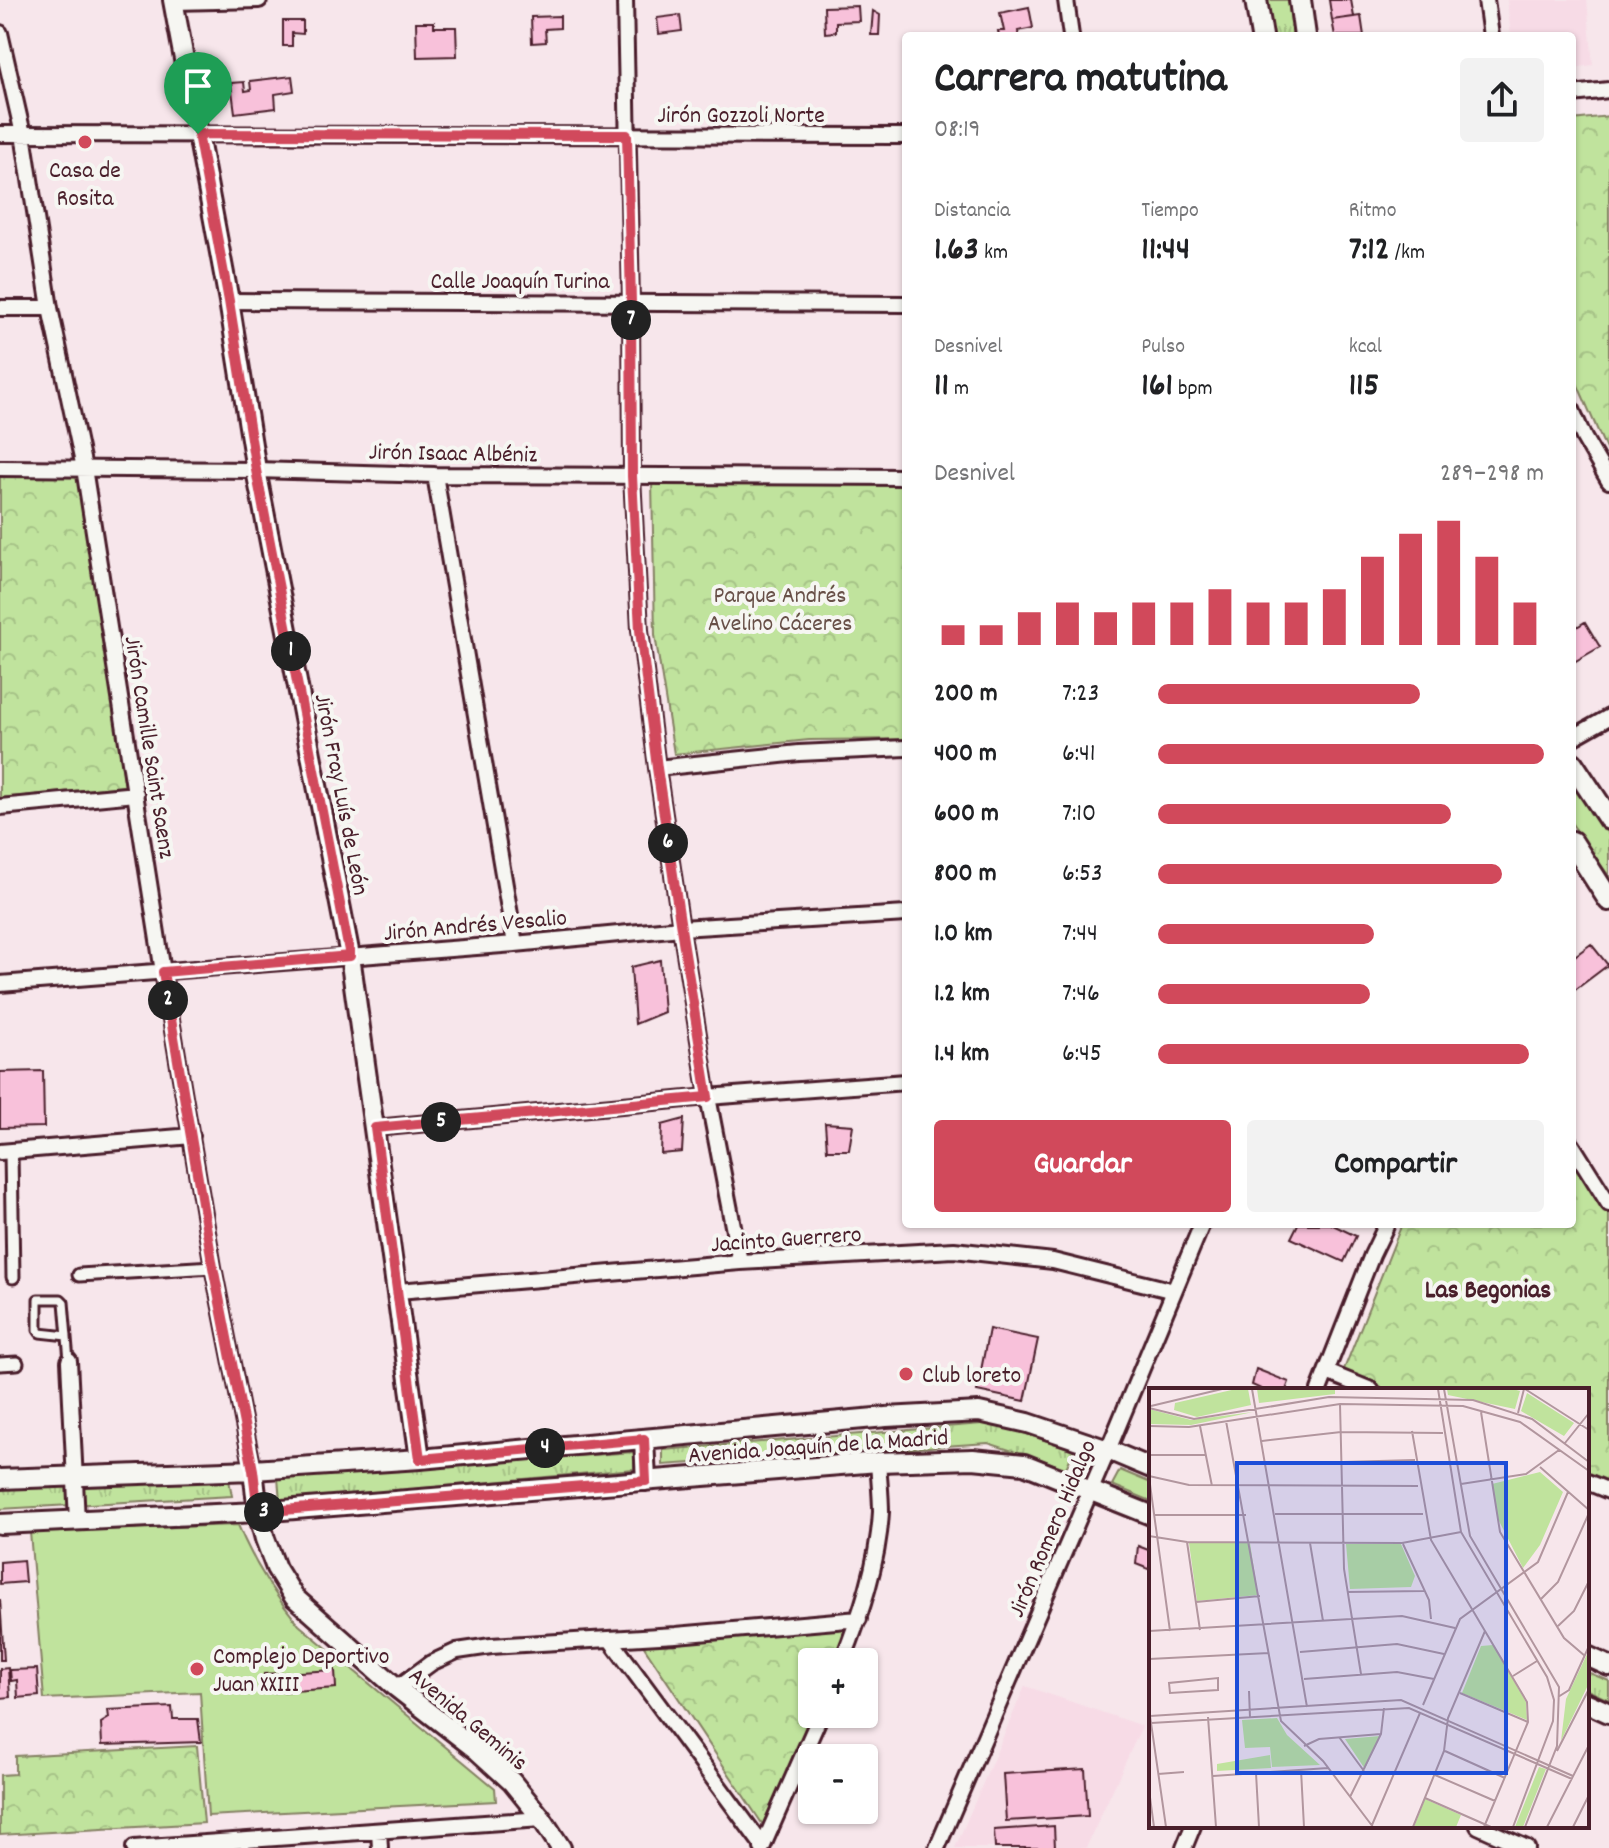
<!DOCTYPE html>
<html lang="es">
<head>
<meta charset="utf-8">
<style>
	:root { --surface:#fff; --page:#f2f2f2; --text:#202124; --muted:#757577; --accent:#d1495b }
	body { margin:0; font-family:Dekko,sans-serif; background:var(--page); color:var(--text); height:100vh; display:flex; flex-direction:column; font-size:30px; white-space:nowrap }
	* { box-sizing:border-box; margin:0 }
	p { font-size:26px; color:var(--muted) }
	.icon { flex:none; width:44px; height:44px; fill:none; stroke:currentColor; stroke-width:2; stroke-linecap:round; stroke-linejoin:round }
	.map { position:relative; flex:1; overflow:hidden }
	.drawer { position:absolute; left:902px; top:32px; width:674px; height:1196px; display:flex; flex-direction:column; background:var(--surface); border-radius:8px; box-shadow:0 2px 6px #0004 }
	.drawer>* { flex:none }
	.fabs { position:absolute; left:798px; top:1648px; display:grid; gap:16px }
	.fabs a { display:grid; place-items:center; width:80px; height:80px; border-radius:8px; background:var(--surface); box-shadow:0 2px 6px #0004; font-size:40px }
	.pin { position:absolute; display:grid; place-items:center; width:68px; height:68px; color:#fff; margin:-82px -34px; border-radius:50% 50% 50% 0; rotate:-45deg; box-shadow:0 0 8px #0007 }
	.pin .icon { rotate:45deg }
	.km { position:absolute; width:40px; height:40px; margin:-20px; border-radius:50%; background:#222; color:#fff; font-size:22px; line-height:40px; text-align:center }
	.round { display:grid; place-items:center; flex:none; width:84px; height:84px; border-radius:8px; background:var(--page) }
	.head { display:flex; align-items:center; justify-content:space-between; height:136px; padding:0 32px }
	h1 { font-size:44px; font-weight:700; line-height:60px }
	.stats { display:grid; grid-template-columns:repeat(3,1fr); gap:12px; height:136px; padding:8px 32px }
	.stats div { display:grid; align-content:center }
	.stats b { font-size:34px; font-weight:700 }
	.stats small { font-size:22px; font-weight:400 }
	.stats p { font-size:22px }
	.chart { height:224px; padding:16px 32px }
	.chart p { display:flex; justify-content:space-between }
	.chart svg { width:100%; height:144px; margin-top:8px; stroke:var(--accent); stroke-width:6 }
	.button { display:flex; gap:16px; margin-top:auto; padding:16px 32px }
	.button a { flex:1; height:92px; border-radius:8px; background:var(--accent); color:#fff; font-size:32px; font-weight:700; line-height:92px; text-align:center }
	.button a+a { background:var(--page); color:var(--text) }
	ul { padding:0 32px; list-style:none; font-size:26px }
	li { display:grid; grid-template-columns:128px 96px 1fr; align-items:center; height:60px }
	li i { height:20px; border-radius:10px; background:var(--accent) }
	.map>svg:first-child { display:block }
</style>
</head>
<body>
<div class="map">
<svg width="1609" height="1848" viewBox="0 0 1609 1848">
	<defs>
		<pattern id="grass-tufts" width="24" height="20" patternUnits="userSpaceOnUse" patternTransform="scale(2)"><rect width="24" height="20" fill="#c0e39d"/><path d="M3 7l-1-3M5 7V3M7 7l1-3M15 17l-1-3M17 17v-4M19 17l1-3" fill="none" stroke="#a6c287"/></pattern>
		<pattern id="park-crowns" width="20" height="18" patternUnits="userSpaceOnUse" patternTransform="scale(2)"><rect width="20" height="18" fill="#c0e39d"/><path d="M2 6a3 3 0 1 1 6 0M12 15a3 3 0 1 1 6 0" fill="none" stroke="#a6c287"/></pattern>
	</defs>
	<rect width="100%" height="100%" fill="#f7e6eb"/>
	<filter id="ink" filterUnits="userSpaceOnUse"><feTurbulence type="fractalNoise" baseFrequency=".0125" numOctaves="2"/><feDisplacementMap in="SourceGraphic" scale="16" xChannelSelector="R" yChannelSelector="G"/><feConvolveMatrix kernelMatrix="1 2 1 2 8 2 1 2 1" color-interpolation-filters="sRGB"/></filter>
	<g filter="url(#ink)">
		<path fill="#f7dbe6" d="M 1507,0 L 1587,0 L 1593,65 L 1572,68 L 1572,36 L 1511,36 Z
			M 1025,1686 L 1142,1726 L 1086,1848 L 955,1848 Z"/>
		<path fill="url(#grass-tufts)" stroke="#858164" stroke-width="2" d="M 1267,0 L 1288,0 L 1293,36 L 1272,36 Z
			M 1572,777 L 1609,835 L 1609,876 L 1572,824 Z
			M 994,1423 L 1074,1450 L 1066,1468 L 988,1443 L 663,1465 L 663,1450 Z
			M 634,1452 L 634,1469 L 280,1501 L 278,1478 Z
			M 1120,1470 L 1151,1483 L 1151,1501 L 1112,1485 Z
			M 228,1474 L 232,1496 L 0,1509 L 0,1487 Z
			M 1587,1672 L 1609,1681 L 1609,1700 L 1587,1690 Z"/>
		<path fill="url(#park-crowns)" stroke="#858164" stroke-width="2" d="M 1609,116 L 1609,456 L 1572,372 L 1572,120 Z
			M 0,474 L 78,474 L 125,786 L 0,798 Z
			M 652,481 L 906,482 L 906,739 L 809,740 L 674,754 L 655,635 Z
			M 1572,1157 L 1609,1215 L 1609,1481 L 1587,1472 L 1587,1390 L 1387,1390 L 1343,1372 L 1402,1224 L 1572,1224 Z
			M 852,1628 L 837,1662 L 812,1662 L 812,1714 L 815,1714 L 765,1828 L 643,1645 Z
			M 197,1746 L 204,1823 L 0,1835 L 0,1775 L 15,1774 L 15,1756 Z"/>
		<path fill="#c0e39d" stroke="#858164" stroke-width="2" d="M 238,1525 C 254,1563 273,1594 299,1625 L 495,1788 L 496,1801 L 208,1816 L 200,1692 L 44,1699 L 30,1532 Z"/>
		<path fill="#f8c1da" stroke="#4a1f2b" stroke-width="2" d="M 1329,0 L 1351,0 L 1354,17 L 1332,20 Z
			M 858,6 L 859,21 L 836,22 L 836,32 L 825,33 L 824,7 Z
			M 1029,7 L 1033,28 L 1018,31 L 1019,36 L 999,36 L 998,31 L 1004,31 L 1000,13 Z
			M 873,11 L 880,15 L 879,35 L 871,35 Z
			M 680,15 L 682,31 L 659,34 L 657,18 Z
			M 560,16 L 560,28 L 545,29 L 546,42 L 532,43 L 531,17 Z
			M 1361,16 L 1364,36 L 1335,36 L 1332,20 Z
			M 283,21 L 303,21 L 303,34 L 292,33 L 292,46 L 283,46 Z
			M 416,22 L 434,22 L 434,27 L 456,27 L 457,56 L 417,57 Z
			M 292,76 L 294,91 L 275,94 L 276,108 L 235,113 L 231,83 L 244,82 L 245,91 L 251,90 L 250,81 Z
			M 1585,622 L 1600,647 L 1572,663 L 1572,630 Z
			M 1591,944 L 1608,965 L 1575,990 L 1572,987 L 1572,958 Z
			M 660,960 L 664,1012 L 635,1024 L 631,967 Z
			M 43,1071 L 44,1127 L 0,1128 L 0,1072 Z
			M 684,1119 L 682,1152 L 661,1154 L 662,1125 Z
			M 825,1123 L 853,1125 L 849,1150 L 827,1150 Z
			M 1298,1224 L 1331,1224 L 1356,1236 L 1344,1262 L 1291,1238 Z
			M 989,1329 L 1038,1339 L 1025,1401 L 977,1391 Z
			M 1256,1369 L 1289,1382 L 1286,1390 L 1263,1390 L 1252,1385 Z
			M 1138,1546 L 1151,1551 L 1151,1570 L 1136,1564 Z
			M 23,1560 L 25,1582 L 0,1584 L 0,1562 Z
			M 0,1599 L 4,1660 L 0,1660 Z
			M 8,1668 L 10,1697 L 0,1698 L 0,1669 Z
			M 37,1669 L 39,1696 L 18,1698 L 17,1680 L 11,1681 L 10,1670 Z
			M 335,1670 L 336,1688 L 265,1693 L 264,1674 Z
			M 172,1707 L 173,1719 L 198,1719 L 201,1742 L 102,1745 L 101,1723 L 109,1718 L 108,1710 Z
			M 1085,1769 L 1088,1816 L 1006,1821 L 1003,1774 Z
			M 1054,1826 L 1055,1848 L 995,1848 L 994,1830 Z"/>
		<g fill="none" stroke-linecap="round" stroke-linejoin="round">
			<g stroke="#4a1f2b" stroke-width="13">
				<path id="service" d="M 67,1336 L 40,1333 L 38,1330 L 38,1299 L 61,1299 L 64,1302 L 69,1361"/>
			</g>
			<g stroke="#4a1f2b" stroke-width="17">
				<path id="pedestrian" d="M 11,1152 L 13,1277
					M 79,1275 L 213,1267
					M 0,1364 L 17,1363"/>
			</g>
			<g stroke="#4a1f2b" stroke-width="20">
				<path id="minor" d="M 625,0 L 631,303 L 632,476 L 640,630 L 657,768 L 681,928 L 708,1097 L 740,1262
					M 1066,0 L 1071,36
					M 1486,0 L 1491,36
					M 174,2 L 259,0
					M 0,33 L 23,134 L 50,308 L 84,468 L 163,972 L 213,1267 L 253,1470
					M 1572,94 L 1609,90
					M 0,134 L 906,136
					M 229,301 L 906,304
					M 0,308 L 50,308
					M 1572,410 L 1584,438 L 1609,481
					M 0,468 L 256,470 L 435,475 L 906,477
					M 435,475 L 515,944
					M 1572,738 L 1609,717
					M 657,768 L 799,753 L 906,748
					M 0,807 L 136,794
					M 0,984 L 515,944 L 681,928 L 906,914
					M 375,1128 L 708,1097 L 906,1082
					M 1572,1145 L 1609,1204
					M 0,1152 L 192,1136
					M 398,1291 L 740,1262 L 954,1250 L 1053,1261 L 1174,1291
					M 69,1361 L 77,1521
					M 1327,1372 L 1371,1390
					M 1319,1390 L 1372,1255 L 1387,1224
					M 1587,1482 L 1609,1491
					M 610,1639 L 763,1846
					M 842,1662 C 861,1614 878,1564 881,1512 C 881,1496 879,1478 878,1462
					M 397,1688 L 431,1663 L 457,1651 L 491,1646 L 676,1635 L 859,1619
					M 1478,1826 L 1527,1848
					M 379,1831 L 380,1848
					M 134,1848 L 542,1819
					M 762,1848 L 821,1714
					M 937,1848 L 1108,1450 L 1202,1224
					M 1184,1848 L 1193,1826"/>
			</g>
			<g stroke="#4a1f2b" stroke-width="24">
				<path id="tertiary" d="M 173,0 L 229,301 L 256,470 L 350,956 L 420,1459
					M 644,1439 L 646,1481
					M 253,1470 L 258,1512 L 265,1539 L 276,1568 L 294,1597 L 397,1688 L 478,1751 L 512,1782 L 542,1819 L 561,1848
					M 0,1479 L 253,1470 L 420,1459 L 886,1417 L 979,1412 L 1028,1423 L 1108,1450 L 1151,1468
					M 0,1524 L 258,1512 L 878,1462 L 973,1459 L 1024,1464 L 1151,1515
					M 1587,1656 L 1609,1666
					M 1587,1703 L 1609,1713"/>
			</g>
			<g stroke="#4a1f2b" stroke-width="26">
				<path id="secondary" d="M 1256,0 L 1262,36
					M 1300,0 L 1305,36
					M 1572,763 L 1609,819
					M 1572,842 L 1609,900"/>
			</g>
			<use href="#service" stroke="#f6f6f2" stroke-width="7"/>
			<use href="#pedestrian" stroke="#f6f6f2" stroke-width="11"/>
			<use href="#minor" stroke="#f6f6f2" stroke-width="14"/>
			<use href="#tertiary" stroke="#f6f6f2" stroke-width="18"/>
			<use href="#secondary" stroke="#f6f6f2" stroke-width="20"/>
		</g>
	</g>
	<g fill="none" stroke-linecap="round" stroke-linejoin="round" filter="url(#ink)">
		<g stroke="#fff" stroke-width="16">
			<path id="route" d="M 198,134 L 627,135 L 631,303 L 632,476 L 640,630 L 657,768 L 681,928 L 708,1097 L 375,1128 L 420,1459 L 644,1439 L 646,1481 L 258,1512 L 253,1470 L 213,1267 L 163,972 L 350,956 L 256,470 L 229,301 Z"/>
		</g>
		<use href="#route" stroke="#d1495b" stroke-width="10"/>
	</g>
	<g fill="#d1495b" stroke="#f6f6f2" stroke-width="3">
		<circle cx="85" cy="142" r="8"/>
		<circle cx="906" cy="1374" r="8"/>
		<circle cx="197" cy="1669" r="8"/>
	</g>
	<g text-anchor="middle" stroke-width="8" stroke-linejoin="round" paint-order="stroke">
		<g font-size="24" fill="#4a1f2b" stroke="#f6f6f2">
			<text x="741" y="122">Jirón Gozzoli Norte</text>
			<text x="520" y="288">Calle Joaquín Turina</text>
			<text transform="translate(453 452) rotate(1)" y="8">Jirón Isaac Albéniz</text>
			<text transform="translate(151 747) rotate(81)" y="8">Jirón Camille Saint Saenz</text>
			<text transform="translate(343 794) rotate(79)" y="8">Jirón Fray Luís de León</text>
			<text transform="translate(475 924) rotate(-5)" y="8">Jirón Andrés Vesalio</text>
			<text transform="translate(786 1238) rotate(-4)" y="8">Jacinto Guerrero</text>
			<text transform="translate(818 1445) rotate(-4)" y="8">Avenida Joaquín de la Madrid</text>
			<text transform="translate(1051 1528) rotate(-67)" y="8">Jirón Romero Hidalgo</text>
			<text transform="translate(469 1718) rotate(40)" y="8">Avenida Geminis</text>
		</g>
		<g font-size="24" fill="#4a1f2b" stroke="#f6f6f2" text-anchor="start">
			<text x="85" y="177" text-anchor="middle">Casa de<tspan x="85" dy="28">Rosita</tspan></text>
			<text x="922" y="1382">Club loreto</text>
			<text x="213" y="1663">Complejo Deportivo<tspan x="213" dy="28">Juan XXIII</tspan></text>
		</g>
		<g font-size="24" fill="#685048" stroke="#f6f6f2">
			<text x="780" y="602">Parque Andrés<tspan x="780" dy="28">Avelino Cáceres</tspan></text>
		</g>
		<g font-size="26" font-weight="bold" fill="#4a1f2b" stroke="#f6f6f2">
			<text x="1488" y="1297">Las Begonias</text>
		</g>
	</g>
	<g transform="translate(1149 1388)">
		<rect width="440" height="440" fill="#f7e6eb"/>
		<path d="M 390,379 L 397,381 L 374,439 L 366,439 Z" fill="#c0e39d"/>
		<path d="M 87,1 L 99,1 L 102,17 L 48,29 L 25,22 L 26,15 ZM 108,1 L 186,1 L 186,6 L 110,15 ZM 298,1 L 364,1 L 371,3 L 366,21 L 299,7 ZM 378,5 L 425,35 L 415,48 L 372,23 ZM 0,21 L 42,32 L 104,24 L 42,37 L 0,36 ZM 391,84 L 414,104 L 391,157 L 374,180 L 349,131 L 343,96 ZM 40,155 L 101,155 L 109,207 L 48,213 ZM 197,156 L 252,156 L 266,188 L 262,199 L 201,201 ZM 344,257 L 377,314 L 378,332 L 313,305 L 332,258 ZM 440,262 L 440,295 L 412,353 L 417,311 ZM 231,348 L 216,381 L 196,351 ZM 121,367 L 122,380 L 68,383 L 68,376 ZM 276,411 L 312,427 L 307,439 L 265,439 Z" fill="#c0e39d"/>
		<path d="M 128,330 L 138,347 L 171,377 L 123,379 L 121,359 L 96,360 L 93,332 Z" fill="#c0e39d"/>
		<path fill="none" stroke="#b2969e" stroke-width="2" d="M 103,1 L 158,319M 289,1 L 312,144 L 398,289 L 405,312 L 404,333 L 364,439M 295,1 L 321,148 L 410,299 L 408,358 L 376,439M 376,1 L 440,42M 191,16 L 195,181 L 212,286M 2,18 L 73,1M 0,20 L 45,31 L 180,9 L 324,12 L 383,31 L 440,74M 332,24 L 351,144 L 415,250 L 436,268M 369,25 L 375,1M 77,33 L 132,333 L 174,373 L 224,439M 0,38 L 40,39 L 191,16 L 314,18 L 371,34 L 440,83M 51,38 L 63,98M 263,43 L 282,152 L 378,314 L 379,334 L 335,439M 113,53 L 192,44 L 294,45M 416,55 L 440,25M 0,67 L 57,67M 117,76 L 266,72M 391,79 L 440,122M 0,88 L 40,97 L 269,98M 0,89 L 21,243M 312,96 L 377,86 L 410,62M 126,126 L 274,126M 5,127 L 97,127M 0,148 L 38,154 L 253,155 L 312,144M 38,154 L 51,242M 161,155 L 174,233M 254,156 L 280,212 L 282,231M 198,204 L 275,203M 392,211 L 409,194 L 440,125M 47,214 L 111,208M 409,238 L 425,223 L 440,193M 0,243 L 253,228 L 306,240M 151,264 L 248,256 L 295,266M 0,271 L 120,265M 364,288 L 388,273M 69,290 L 69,302 L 21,305 L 20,295 ZM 155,291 L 248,284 L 285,291M 100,303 L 101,330M 311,305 L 379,334M 409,309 L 420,302 L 440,258M 274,317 L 311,231 L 389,174 L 419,104M 0,321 L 17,439M 1,328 L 252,312 L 424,388M 59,329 L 67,439M 2,335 L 260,320 L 423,391M 190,349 L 215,383M 155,358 L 170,351 L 232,346M 296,363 L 356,390M 408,363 L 440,301M 152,382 L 155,439M 107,385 L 110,439M 9,386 L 35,384M 286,387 L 346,413M 64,388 L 179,380M 0,402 L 5,439M 201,409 L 232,346 L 235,320M 276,410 L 342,439M 223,437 L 271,325M 264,439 L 295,363 L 299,330 L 336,243M 398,439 L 440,357M 424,439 L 440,407"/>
		<path fill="#1d4ed8" fill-opacity="0.15" stroke="#1d4ed8" stroke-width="4" d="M 88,75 L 357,75 L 357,385 L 88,385 Z"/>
		<rect width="440" height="440" fill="none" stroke="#4a1f2b" stroke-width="4"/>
	</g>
</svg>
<div class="fabs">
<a>+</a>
<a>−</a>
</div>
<div class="pin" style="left:198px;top:134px;background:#1e9e55"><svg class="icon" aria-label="arrive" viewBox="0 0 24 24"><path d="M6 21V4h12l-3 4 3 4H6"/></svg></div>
<b class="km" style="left:291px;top:651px">1</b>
<b class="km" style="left:168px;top:1000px">2</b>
<b class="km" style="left:264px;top:1512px">3</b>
<b class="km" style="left:545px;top:1448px">4</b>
<b class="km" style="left:441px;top:1122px">5</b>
<b class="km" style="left:668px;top:843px">6</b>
<b class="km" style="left:631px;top:320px">7</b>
<section class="drawer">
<div class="head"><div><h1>Carrera matutina</h1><p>08:19</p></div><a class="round"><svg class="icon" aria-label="share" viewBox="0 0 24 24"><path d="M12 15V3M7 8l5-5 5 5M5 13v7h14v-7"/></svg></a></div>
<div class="stats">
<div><p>Distancia</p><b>1.63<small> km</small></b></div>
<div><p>Tiempo</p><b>11:44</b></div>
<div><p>Ritmo</p><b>7:12<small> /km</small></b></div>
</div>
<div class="stats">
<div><p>Desnivel</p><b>11<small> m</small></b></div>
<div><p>Pulso</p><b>161<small> bpm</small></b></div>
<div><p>kcal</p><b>115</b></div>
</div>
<div class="chart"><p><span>Desnivel</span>289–298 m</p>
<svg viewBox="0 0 160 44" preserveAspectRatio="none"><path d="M5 44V38M15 44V38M25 44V34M35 44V31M45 44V34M55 44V31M65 44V31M75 44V27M85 44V31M95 44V31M105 44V27M115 44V17M125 44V10M135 44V6M145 44V17M155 44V31"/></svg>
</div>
<ul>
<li><b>200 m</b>7:23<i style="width:68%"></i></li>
<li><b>400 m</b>6:41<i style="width:100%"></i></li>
<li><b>600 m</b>7:10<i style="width:76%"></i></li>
<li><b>800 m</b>6:53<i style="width:89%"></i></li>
<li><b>1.0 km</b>7:44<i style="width:56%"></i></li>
<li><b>1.2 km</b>7:46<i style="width:55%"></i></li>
<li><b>1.4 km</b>6:45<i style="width:96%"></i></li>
</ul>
<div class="button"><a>Guardar</a><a>Compartir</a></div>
</section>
</div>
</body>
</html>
